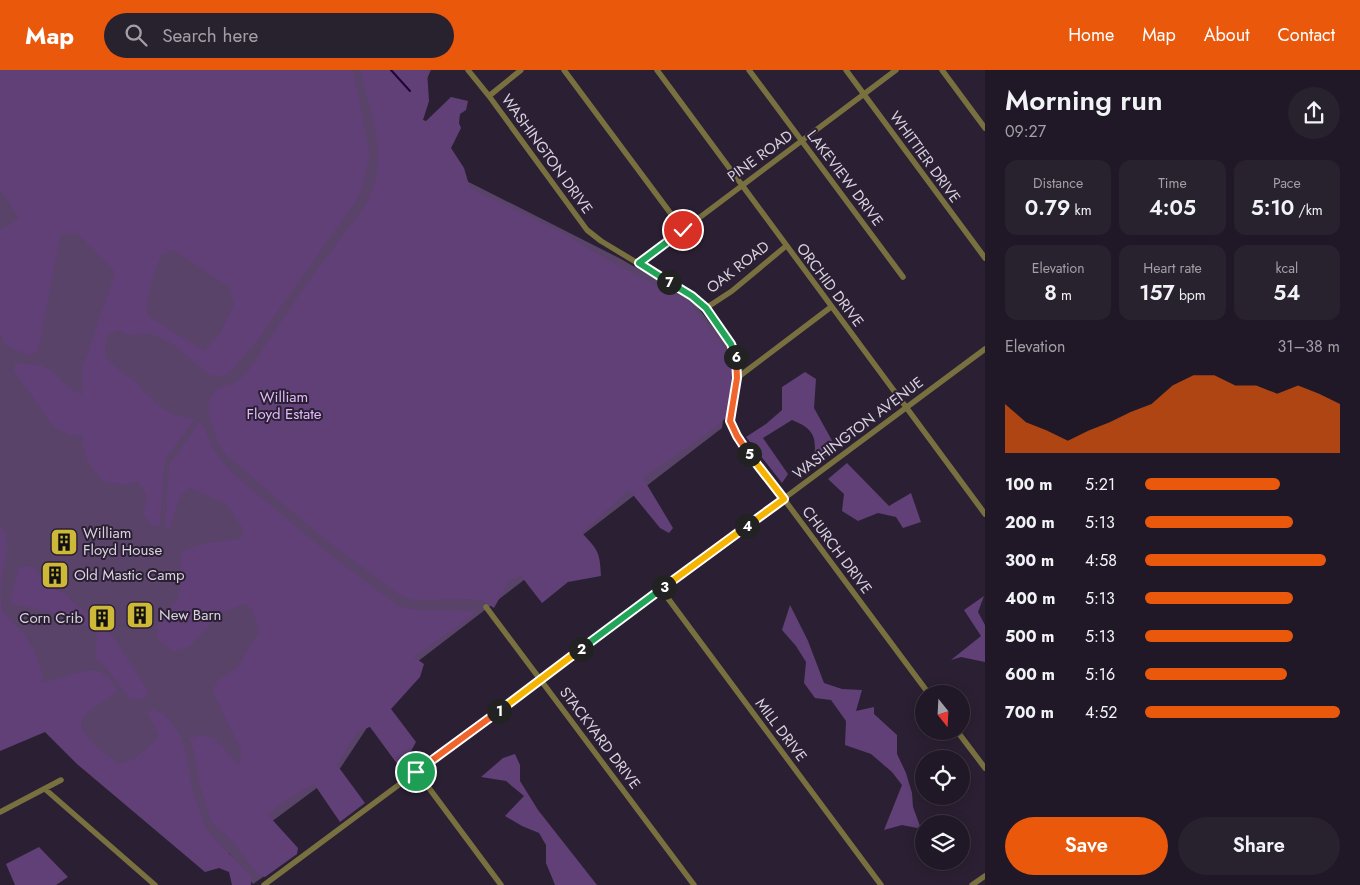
<!DOCTYPE html>
<html lang="en">
<head>
<meta charset="utf-8">
<style>
	:root { --surface:#201826; --page:#28212e; --text:#f1f3f6; --muted:#a2a0a7; --line:#3d3743; --accent:#ea580c }
	body { margin:0; font-family:Jost,sans-serif; background:var(--page); color:var(--text); height:100vh; display:flex; flex-direction:column; font-size:19px; white-space:nowrap }
	* { box-sizing:border-box; margin:0 }
	p { font-size:16px; color:var(--muted) }
	.icon { flex:none; width:28px; height:28px; fill:none; stroke:currentColor; stroke-width:2; stroke-linecap:round; stroke-linejoin:round }
	.map { position:relative; flex:1; overflow:hidden }
	.side { display:flex; flex-direction:column; background:var(--surface); width:375px }
	.side>* { flex:none }
	.needle { width:32px; rotate:162deg }
	.fabs { position:absolute; left:915px; top:615px; display:grid; gap:10px }
	.fabs a { display:grid; place-items:center; width:55px; height:55px; border-radius:50%; background:var(--surface); box-shadow:0 2px 12px #0003,0 0 0 1px var(--line); font-size:25px }
	.pin { position:absolute; display:grid; place-items:center; width:42px; height:42px; color:#fff; margin:-21px; border:2px solid #fff; border-radius:50%; box-shadow:0 1px 5px #0007 }
	.km { position:absolute; width:25px; height:25px; margin:-12px; border-radius:50%; background:#222; color:#fff; font-size:14px; line-height:25px; text-align:center }
	.round { display:grid; place-items:center; flex:none; width:52px; height:52px; border-radius:26px; background:var(--page) }
	.summary { display:flex; align-items:center; justify-content:space-between; height:85px; padding:0 20px }
	h1 { font-size:28px; font-weight:600; line-height:38px }
	.metrics { display:grid; grid-template-columns:repeat(3,1fr); gap:8px; height:85px; padding:5px 20px }
	.metrics div { display:grid; align-content:center; border-radius:12px; background:var(--page); text-align:center }
	.metrics b { font-size:21px; font-weight:600 }
	.metrics small { font-size:14px; font-weight:400 }
	.metrics p { font-size:14px }
	.chart { height:140px; padding:10px 20px }
	.chart p { display:flex; justify-content:space-between }
	.chart svg { width:100%; height:90px; margin-top:5px; fill:var(--accent); opacity:.7 }
	.cta { display:flex; gap:10px; margin-top:auto; padding:10px 20px }
	.cta a { flex:1; height:58px; border-radius:30px; background:var(--accent); color:#fff; font-size:20px; font-weight:600; line-height:58px; text-align:center }
	.cta a+a { background:var(--page); color:var(--text) }
	ul { padding:0 20px; list-style:none; font-size:16px }
	li { display:grid; grid-template-columns:80px 60px 1fr; align-items:center; height:38px }
	li i { height:12px; border-radius:6px; background:var(--accent) }
	header { display:flex; align-items:center; gap:30px; box-sizing:border-box; height:70px; padding:0 25px; background:var(--accent); color:#fff }
	header strong { font-size:24px }
	nav { display:flex; gap:28px; margin-inline-start:auto; font-size:18px }
	.search { width:350px; height:45px; background:var(--page); display:flex; align-items:center; gap:12px; box-sizing:border-box; padding:0 18px; border-radius:28px; color:var(--muted); font-size:19px }
	main { display:flex; flex:1; min-height:0 }
	.map>svg:first-child { display:block }
</style>
</head>
<body>
<header>
<strong>Map</strong>
<div class="search"><svg class="icon" aria-label="search" viewBox="0 0 24 24"><circle cx="10" cy="10" r="6"/><path d="M15 15l6 6"/></svg>Search here</div>
<nav><a>Home</a><a>Map</a><a>About</a><a>Contact</a></nav>
</header>
<main>
<div class="map">
<svg width="985" height="815" viewBox="0 0 985 815">
	<rect width="100%" height="100%" fill="#2b2033"/>
	<path fill="#594369" d="M 0,0 L 431,0 L 410,46 L 443,99 L 621,189 L 692,230 L 723,270 L 731,285 L 722,358 L 404,602 L 337,703 L 243,773 L 266,805 L 253,814 L 229,783 L 210,797 L 46,656 L 0,680 Z"/>
	<path fill="#604076" fill-rule="evenodd" d="M 0,0 L 353,0 L 370,85 L 362,118 L 356,131 L 256,272 L 227,305 L 218,307 L 208,304 L 174,275 L 150,263 L 130,266 L 119,260 L 107,265 L 105,286 L 120,301 L 132,308 L 144,322 L 161,337 L 175,345 L 195,349 L 165,389 L 160,456 L 151,455 L 143,443 L 147,425 L 138,412 L 125,415 L 104,412 C 91,397 81,386 83,365 L 72,366 L 54,357 L 13,300 L 15,294 C 25,294 37,293 47,298 C 60,305 65,318 82,325 L 82,299 L 115,202 L 78,164 L 61,164 L 38,281 L 29,286 L 5,275 L 0,264 L 0,160 L 19,148 L 0,120 ZM 175,181 L 213,207 L 229,216 L 234,234 L 221,262 L 204,281 L 147,245 C 147,224 153,202 162,184 Z
		M 361,0 L 427,0 L 429,31 L 423,50 L 426,51 L 451,27 L 468,31 L 466,40 L 460,44 L 459,53 L 461,58 L 451,78 L 464,98 L 470,118 L 561,162 L 610,191 L 688,231 L 723,275 L 733,296 L 727,347 L 716,357 L 643,408 L 673,458 L 669,463 L 660,458 L 629,420 L 582,463 C 598,480 600,482 601,506 L 568,512 L 542,533 L 521,506 L 509,511 L 494,538 L 483,531 L 472,529 L 412,530 L 401,526 L 323,468 L 226,385 C 215,371 209,349 208,332 L 217,319 L 237,312 L 248,301 L 304,217 L 365,136 C 390,88 374,57 362,8 Z
		M 805,302 L 816,309 L 814,338 L 835,376 L 814,398 C 815,372 820,361 792,350 L 763,368 L 788,404 L 782,413 L 746,367 L 766,354 L 782,340 L 782,317 Z
		M 199,353 L 202,353 L 214,380 L 229,400 L 324,480 L 397,535 C 425,545 450,536 476,543 L 414,587 L 424,594 L 420,607 L 391,639 L 416,672 L 401,699 L 370,657 L 358,661 L 337,695 L 365,733 L 340,752 L 314,714 L 277,736 L 268,745 L 298,778 L 297,784 L 265,807 L 258,805 L 234,773 L 212,753 L 199,713 L 194,680 L 189,669 L 201,664 L 215,669 L 239,694 L 242,683 L 212,620 L 217,611 L 237,598 L 259,561 L 251,538 L 244,534 L 215,546 L 206,560 L 189,577 L 172,581 L 157,568 L 158,553 L 179,527 L 181,482 C 203,472 216,470 240,470 L 243,459 L 226,434 L 190,418 C 176,425 176,444 170,458 L 168,459 L 165,455 L 169,395 Z
		M 847,393 L 889,436 L 911,423 L 921,452 L 903,458 L 896,447 L 878,443 L 858,451 L 842,441 L 844,424 L 828,409 Z
		M 0,457 L 5,461 L 7,479 L 1,511 L 1,531 L 3,542 L 23,563 L 34,580 L 43,605 L 41,612 C 69,610 101,582 117,621 L 115,624 C 105,631 87,639 82,651 C 77,665 109,687 119,694 L 134,689 L 159,667 L 148,642 L 152,639 L 164,644 L 178,662 L 186,682 L 193,723 L 208,762 L 251,806 L 251,815 L 232,815 L 229,802 L 219,798 L 205,802 L 77,694 L 45,662 L 0,681 Z
		M 22,496 L 33,497 L 51,517 L 66,524 L 74,533 L 94,548 L 115,569 L 148,620 L 147,627 L 140,630 L 130,629 L 105,596 L 96,590 L 95,585 L 97,563 L 69,547 L 10,533 L 18,499 Z
		M 984,526 L 978,542 L 985,555 L 985,592 L 961,587 L 951,590 L 981,566 L 964,540 Z
		M 790,535 L 808,571 L 824,613 L 842,619 L 862,620 L 856,641 L 874,637 L 874,644 L 897,665 L 897,684 L 906,703 L 912,723 L 913,737 L 920,756 L 917,758 L 902,755 L 884,760 L 902,715 L 892,702 L 871,684 L 845,675 L 846,651 L 831,630 L 815,628 L 804,613 L 806,592 L 796,576 L 782,560 Z
		M 515,684 L 520,695 L 520,711 L 538,740 L 597,815 L 555,815 L 546,793 L 546,775 L 539,763 L 522,756 L 505,746 L 524,726 L 506,711 L 481,707 L 503,688 Z
		M 39,777 L 68,807 L 56,815 L 15,815 L 6,794 Z"/>
	<g fill="none" stroke-linecap="round" stroke-linejoin="round">
		<path stroke="#220133" stroke-width="2" d="M 391,0 L 410,21"/>
		<path stroke="#79703f" stroke-width="5.5" d="M 468,0 L 489,26 L 587,160 L 601,171 L 692,226 L 706,238 L 731,273 L 736,286 L 737,308 L 730,351 L 737,366 L 929,624
			M 564,0 L 683,160
			M 657,0 L 985,444
			M 749,0 L 903,207
			M 846,0 L 985,188
			M 942,0 L 985,58
			M 489,26 L 521,0
			M 639,193 L 896,0
			M 706,238 L 732,221 L 786,176
			M 737,308 L 831,237
			M 661,519 L 881,815
			M 486,537 L 694,815
			M 957,661 L 985,698
			M 417,702 L 501,815
			M 45,719 L 155,815
			M 0,742 L 61,710
			M 264,815 L 985,279
			M 972,815 L 985,806"/>
	</g>
	<g fill="none" stroke-linecap="round" stroke-linejoin="round">
		<g stroke="#fff" stroke-width="10">
			<path id="split-1" d="M 416,702 L 499,641"/>
		</g>
		<g stroke="#fff" stroke-width="10">
			<path id="split-2" d="M 499,641 L 581,579"/>
		</g>
		<g stroke="#fff" stroke-width="10">
			<path id="split-3" d="M 581,579 L 664,517"/>
		</g>
		<g stroke="#fff" stroke-width="10">
			<path id="split-4" d="M 664,517 L 747,456"/>
		</g>
		<g stroke="#fff" stroke-width="10">
			<path id="split-5" d="M 747,456 L 784,429 L 749,384"/>
		</g>
		<g stroke="#fff" stroke-width="10">
			<path id="split-6" d="M 736,287 L 737,308 L 730,351 L 737,366 L 749,384"/>
		</g>
		<g stroke="#fff" stroke-width="10">
			<path id="split-7" d="M 669,212 L 692,226 L 706,238 L 731,274 L 736,287"/>
		</g>
		<g stroke="#fff" stroke-width="10">
			<path id="split-8" d="M 669,212 L 639,193 L 683,160"/>
		</g>
		<use href="#split-1" stroke="#f0652b" stroke-width="6"/>
		<use href="#split-2" stroke="#f5b400" stroke-width="6"/>
		<use href="#split-3" stroke="#22a559" stroke-width="6"/>
		<use href="#split-4" stroke="#f5b400" stroke-width="6"/>
		<use href="#split-5" stroke="#f5b400" stroke-width="6"/>
		<use href="#split-6" stroke="#f0652b" stroke-width="6"/>
		<use href="#split-7" stroke="#22a559" stroke-width="6"/>
		<use href="#split-8" stroke="#22a559" stroke-width="6"/>
	</g>
	<defs>
		<g id="building-square" transform="scale(1.4375)"><rect x="-9" y="-9" width="18" height="18" rx="4" fill="#ceb837" stroke="#2b2033"/><path d="M-4-6H4V6H1V3H-1V6H-4ZM-2.5-4.3h1.7v1.8h-1.7ZM.8-4.3h1.7v1.8H.8ZM-2.5-1h1.7V.8h-1.7ZM.8-1h1.7V.8H.8Z" fill="#111"/></g>
	</defs>
	<g fill-rule="evenodd">
		<use href="#building-square" x="64" y="472"/>
		<use href="#building-square" x="55" y="505"/>
		<use href="#building-square" x="140" y="545"/>
		<use href="#building-square" x="102" y="548"/>
	</g>
	<g text-anchor="middle" stroke-width="4" stroke-linejoin="round" paint-order="stroke">
		<g font-size="15" fill="#d8d1de" stroke="#2b2033">
			<text transform="translate(547 84) rotate(54)" y="5">WASHINGTON DRIVE</text>
			<text transform="translate(760 86) rotate(-36)" y="5">PINE ROAD</text>
			<text transform="translate(925 87) rotate(54)" y="5">WHITTIER DRIVE</text>
			<text transform="translate(845 108) rotate(53)" y="5">LAKEVIEW DRIVE</text>
			<text transform="translate(738 197) rotate(-38)" y="5">OAK ROAD</text>
			<text transform="translate(830 215) rotate(53)" y="5">ORCHID DRIVE</text>
			<text transform="translate(858 358) rotate(-37)" y="5">WASHINGTON AVENUE</text>
			<text transform="translate(837 480) rotate(53)" y="5">CHURCH DRIVE</text>
			<text transform="translate(781 660) rotate(53)" y="5">MILL DRIVE</text>
			<text transform="translate(600 668) rotate(53)" y="5">STACKYARD DRIVE</text>
		</g>
		<g font-size="15" fill="#e1bafc" stroke="#2b2033">
			<text x="284" y="332">William<tspan x="284" dy="17">Floyd Estate</tspan></text>
		</g>
		<g font-size="15" fill="#d8d1de" stroke="#2b2033" text-anchor="start">
			<text x="83" y="468">William<tspan x="83" dy="17">Floyd House</tspan></text>
			<text x="74" y="510">Old Mastic Camp</text>
			<text x="159" y="550">New Barn</text>
			<text x="83" y="553" text-anchor="end">Corn Crib</text>
		</g>
	</g>
</svg>
<div class="fabs">
<a><svg class="needle" viewBox="-14 -14 28 28"><path d="M0-13l5 13h-10z" fill="#e53935"/><path d="M0 13l5-13h-10z" fill="#a2a0a7"/></svg></a>
<a><svg class="icon" aria-label="locate" viewBox="0 0 24 24"><circle cx="12" cy="12" r="6"/><path d="M12 2v4M12 18v4M2 12h4M18 12h4"/></svg></a>
<a><svg class="icon" aria-label="layers" viewBox="0 0 24 24"><path d="M12 4l9 5-9 5-9-5zM3 14l9 5 9-5"/></svg></a>
</div>
<div class="pin" style="left:416px;top:702px;background:#1e9e55"><svg class="icon" aria-label="arrive" viewBox="0 0 24 24"><path d="M6 21V4h12l-3 4 3 4H6"/></svg></div>
<div class="pin" style="left:683px;top:160px;background:#d93025"><svg class="icon" aria-label="check" viewBox="0 0 24 24"><path d="M5 12l5 5 9-10"/></svg></div>
<b class="km" style="left:499px;top:641px">1</b>
<b class="km" style="left:581px;top:579px">2</b>
<b class="km" style="left:664px;top:517px">3</b>
<b class="km" style="left:747px;top:456px">4</b>
<b class="km" style="left:749px;top:384px">5</b>
<b class="km" style="left:736px;top:287px">6</b>
<b class="km" style="left:669px;top:212px">7</b>
</div>
<section class="side">
<div class="summary"><div><h1>Morning run</h1><p>09:27</p></div><a class="round"><svg class="icon" aria-label="share" viewBox="0 0 24 24"><path d="M12 15V3M7 8l5-5 5 5M5 13v7h14v-7"/></svg></a></div>
<div class="metrics">
<div><p>Distance</p><b>0.79<small> km</small></b></div>
<div><p>Time</p><b>4:05</b></div>
<div><p>Pace</p><b>5:10<small> /km</small></b></div>
</div>
<div class="metrics">
<div><p>Elevation</p><b>8<small> m</small></b></div>
<div><p>Heart rate</p><b>157<small> bpm</small></b></div>
<div><p>kcal</p><b>54</b></div>
</div>
<div class="chart"><p><span>Elevation</span>31–38 m</p>
<svg viewBox="0 0 160 44" preserveAspectRatio="none"><path d="M0 44V20L10 29L20 33L30 38L40 33L50 29L60 24L70 20L80 11L90 6L100 6L110 11L120 11L130 15L140 11L150 15L160 20V44z"/></svg>
</div>
<ul>
<li><b>100 m</b>5:21<i style="width:69%"></i></li>
<li><b>200 m</b>5:13<i style="width:76%"></i></li>
<li><b>300 m</b>4:58<i style="width:93%"></i></li>
<li><b>400 m</b>5:13<i style="width:76%"></i></li>
<li><b>500 m</b>5:13<i style="width:76%"></i></li>
<li><b>600 m</b>5:16<i style="width:73%"></i></li>
<li><b>700 m</b>4:52<i style="width:100%"></i></li>
</ul>
<div class="cta"><a>Save</a><a>Share</a></div>
</section>
</main>
</body>
</html>
